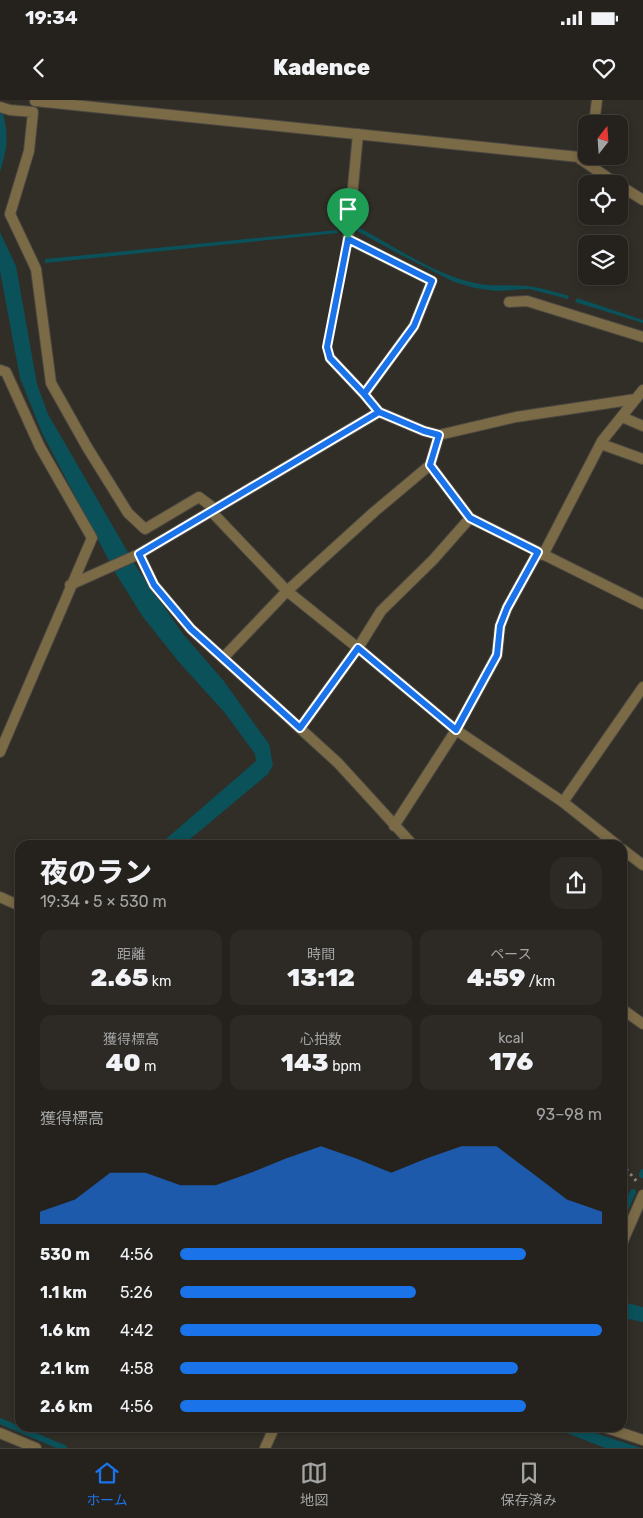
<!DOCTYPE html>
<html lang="ja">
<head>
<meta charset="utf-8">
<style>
	:root { --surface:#25221d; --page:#2d2a26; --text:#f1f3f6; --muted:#a3a4a4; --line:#423f3b; --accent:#1a73e8 }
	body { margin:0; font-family:Rubik,"Noto Sans JP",sans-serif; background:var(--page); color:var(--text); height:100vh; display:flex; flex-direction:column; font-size:19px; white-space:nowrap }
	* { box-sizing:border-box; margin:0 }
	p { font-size:16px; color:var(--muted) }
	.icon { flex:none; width:28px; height:28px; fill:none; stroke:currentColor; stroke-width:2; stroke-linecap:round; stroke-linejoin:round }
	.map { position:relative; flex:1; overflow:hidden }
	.panel { position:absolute; left:15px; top:740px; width:612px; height:592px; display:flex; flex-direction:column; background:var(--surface); border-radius:15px; box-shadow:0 2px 8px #0003,0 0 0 1px var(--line) }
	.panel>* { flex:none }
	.needle { width:32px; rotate:17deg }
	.buttons { position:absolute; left:578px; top:15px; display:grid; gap:10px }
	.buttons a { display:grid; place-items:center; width:50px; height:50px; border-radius:10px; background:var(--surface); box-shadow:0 2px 8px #0003,0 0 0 1px var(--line); font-size:25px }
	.pin { position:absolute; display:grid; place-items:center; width:42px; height:42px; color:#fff; margin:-51px -21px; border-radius:50% 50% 50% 0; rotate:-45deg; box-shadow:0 0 5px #0007 }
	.pin .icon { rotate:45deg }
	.round { display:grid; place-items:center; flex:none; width:52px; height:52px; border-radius:15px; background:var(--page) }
	.summary { display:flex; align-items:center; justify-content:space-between; height:85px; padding:0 25px }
	h1 { font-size:28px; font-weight:800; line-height:38px }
	.stats { display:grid; grid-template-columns:repeat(3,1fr); gap:8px; height:85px; padding:5px 25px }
	.stats div { display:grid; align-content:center; border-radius:12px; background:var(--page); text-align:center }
	.stats b { font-size:25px; font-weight:800 }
	.stats small { font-size:14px; font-weight:400 }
	.stats p { font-size:14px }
	.chart { height:140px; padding:10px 25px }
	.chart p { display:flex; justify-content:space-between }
	.chart svg { width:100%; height:90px; margin-top:5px; fill:var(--accent); opacity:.7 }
	ul { padding:0 25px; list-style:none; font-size:16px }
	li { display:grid; grid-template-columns:80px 60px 1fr; align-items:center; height:38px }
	li i { height:12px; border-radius:6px; background:var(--accent) }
	.status { display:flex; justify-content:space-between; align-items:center; height:35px; padding:0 25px; background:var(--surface); direction:ltr }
	.status svg { height:14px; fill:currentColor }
	header { display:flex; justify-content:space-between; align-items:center; height:65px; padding:0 25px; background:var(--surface); font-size:22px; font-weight:800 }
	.tabs { display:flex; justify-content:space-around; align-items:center; height:70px; border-top:1px solid var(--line); background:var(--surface); font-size:14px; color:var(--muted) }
	.tabs a { display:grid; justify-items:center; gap:2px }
	.tabs .on { color:var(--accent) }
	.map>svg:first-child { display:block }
</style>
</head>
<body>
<div class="status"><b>19:34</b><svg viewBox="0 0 49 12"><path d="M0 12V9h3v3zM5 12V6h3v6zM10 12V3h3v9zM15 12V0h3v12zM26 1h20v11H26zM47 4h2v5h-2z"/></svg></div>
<header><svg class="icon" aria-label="back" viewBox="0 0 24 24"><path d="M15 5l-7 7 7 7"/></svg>Kadence<svg class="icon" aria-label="heart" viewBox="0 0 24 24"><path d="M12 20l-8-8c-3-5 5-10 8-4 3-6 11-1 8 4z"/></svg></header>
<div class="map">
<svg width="643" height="1348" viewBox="0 0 643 1348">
	<rect width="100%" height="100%" fill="#312d27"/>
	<path fill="#0a515a" d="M 0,13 L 3,14 C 9,35 7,51 0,72 Z
		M 358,127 C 396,147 433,174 475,183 C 493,187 510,184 528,186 C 542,188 556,192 569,196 L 568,199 L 529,189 L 496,191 L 475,188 L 454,182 L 401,155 L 357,131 Z
		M 337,130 L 338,133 L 45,163 L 45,159 Z
		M 0,132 L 16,166 L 37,284 L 48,314 L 137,468 L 183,534 L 223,580 L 269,644 L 273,665 L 268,674 L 183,745 L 159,745 L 256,661 L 255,654 L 225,613 L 178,561 L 143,517 L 116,474 L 42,333 L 20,278 L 0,171 Z
		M 577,198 L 643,220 L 643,223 L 575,202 Z
		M 623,1202 L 643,1207 L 643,1222 L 623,1218 Z
		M 554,1328 L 580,1328 L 641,1348 L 605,1348 Z"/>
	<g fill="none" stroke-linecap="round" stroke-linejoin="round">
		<path stroke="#0a515a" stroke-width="6" d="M 642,1075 L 643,1072
			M 622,1116 L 633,1092
			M 0,1321 L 64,1348"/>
		<g stroke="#4b4842" stroke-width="12">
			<path id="service" d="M 358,34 L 348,139 L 432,181 L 414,226 L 364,294 L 379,312
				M 330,258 L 364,294
				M 601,344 L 643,359
				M 211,411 L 287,491 L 358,548
				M 563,702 L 643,587
				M 607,1328 L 643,1340"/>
		</g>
		<g stroke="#4b4842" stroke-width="12">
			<path id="minor" d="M 35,1 L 589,58 L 590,56
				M 0,7 L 10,10 L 33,12 L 29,51 L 10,114 L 36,169 L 51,283 L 87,347 L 128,413 L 145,429 L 199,397 L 215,409
				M 594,24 L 597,0
				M 579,58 L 617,84
				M 619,85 L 643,100
				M 509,202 L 527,201 L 643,237
				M 0,270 L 6,272 L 40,347 L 92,438 L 0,652
				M 622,317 L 643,326
				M 439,335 L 430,365 L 470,418 L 643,504
				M 139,454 L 154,485 L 191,529 L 338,663 L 413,745
				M 543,455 L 602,341 L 643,290
				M 70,485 L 139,454 L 379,312 L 424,331 L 439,335 L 516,317 L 636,299
				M 358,548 L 456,630 L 563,702 L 617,745
				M 223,558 L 287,491 L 374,412 L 430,365
				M 300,628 L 358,548 L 381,511 L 433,460 L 470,418
				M 394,726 L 456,630 L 497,555 L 500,526 L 507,508 L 538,452
				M 622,749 L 643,765
				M 0,797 L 20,806
				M 622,909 L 643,924
				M 622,1143 L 643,1095
				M 0,1333 L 36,1348
				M 265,1348 L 274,1328"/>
		</g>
		<path stroke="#898681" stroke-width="3" stroke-dasharray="2.5 4" stroke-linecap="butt" d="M 328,244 L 345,155
			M 622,1064 L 638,1083"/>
		<use href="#service" stroke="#7b6a46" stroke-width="10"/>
		<use href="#minor" stroke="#7b6a46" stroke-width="10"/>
	</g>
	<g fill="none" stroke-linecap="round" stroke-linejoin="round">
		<g stroke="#fff" stroke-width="10">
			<path id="route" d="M 348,139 L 327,247 L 330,258 L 364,294 L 379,312 L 139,454 L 154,485 L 191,529 L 300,628 L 358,548 L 456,630 L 497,555 L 500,526 L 507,508 L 538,452 L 470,418 L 430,365 L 439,335 L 424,331 L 379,312 L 364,294 L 414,226 L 432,181 L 348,139"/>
		</g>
		<use href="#route" stroke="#1a73e8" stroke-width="6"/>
	</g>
</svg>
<div class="buttons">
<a><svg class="needle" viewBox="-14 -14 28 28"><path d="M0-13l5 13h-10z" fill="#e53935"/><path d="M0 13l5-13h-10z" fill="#a3a4a4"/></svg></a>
<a><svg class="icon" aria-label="locate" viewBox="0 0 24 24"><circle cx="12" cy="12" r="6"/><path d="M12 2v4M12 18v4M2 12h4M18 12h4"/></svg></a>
<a><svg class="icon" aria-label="layers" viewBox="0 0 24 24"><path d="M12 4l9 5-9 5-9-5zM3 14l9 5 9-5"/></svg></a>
</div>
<div class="pin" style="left:348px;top:139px;background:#1e9e55"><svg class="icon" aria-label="arrive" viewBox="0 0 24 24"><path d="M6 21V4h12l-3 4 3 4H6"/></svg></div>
<section class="panel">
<div class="summary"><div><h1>夜のラン</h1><p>19:34 · 5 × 530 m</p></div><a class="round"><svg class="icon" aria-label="share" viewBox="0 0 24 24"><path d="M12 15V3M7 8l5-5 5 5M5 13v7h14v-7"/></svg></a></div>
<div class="stats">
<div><p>距離</p><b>2.65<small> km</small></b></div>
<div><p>時間</p><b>13:12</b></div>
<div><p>ペース</p><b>4:59<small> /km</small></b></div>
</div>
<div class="stats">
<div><p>獲得標高</p><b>40<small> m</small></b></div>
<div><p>心拍数</p><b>143<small> bpm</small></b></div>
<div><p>kcal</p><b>176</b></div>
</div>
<div class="chart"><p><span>獲得標高</span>93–98 m</p>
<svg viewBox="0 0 160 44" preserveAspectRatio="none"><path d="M0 44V38L10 32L20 19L30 19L40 25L50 25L60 19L70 12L80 6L90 12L100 19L110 12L120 6L130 6L140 19L150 32L160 38V44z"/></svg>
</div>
<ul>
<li><b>530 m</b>4:56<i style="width:82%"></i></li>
<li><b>1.1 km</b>5:26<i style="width:56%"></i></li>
<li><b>1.6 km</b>4:42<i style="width:100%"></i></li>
<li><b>2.1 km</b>4:58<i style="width:80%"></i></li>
<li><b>2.6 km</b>4:56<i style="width:82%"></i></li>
</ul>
</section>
</div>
<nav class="tabs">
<a class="on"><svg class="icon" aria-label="home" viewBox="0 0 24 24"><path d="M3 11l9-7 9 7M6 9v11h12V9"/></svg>ホーム</a>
<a><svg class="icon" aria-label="map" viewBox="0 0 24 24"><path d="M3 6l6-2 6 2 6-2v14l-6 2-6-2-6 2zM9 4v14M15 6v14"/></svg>地図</a>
<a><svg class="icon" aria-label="saved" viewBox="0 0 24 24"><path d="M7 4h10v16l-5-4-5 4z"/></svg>保存済み</a>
</nav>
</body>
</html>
